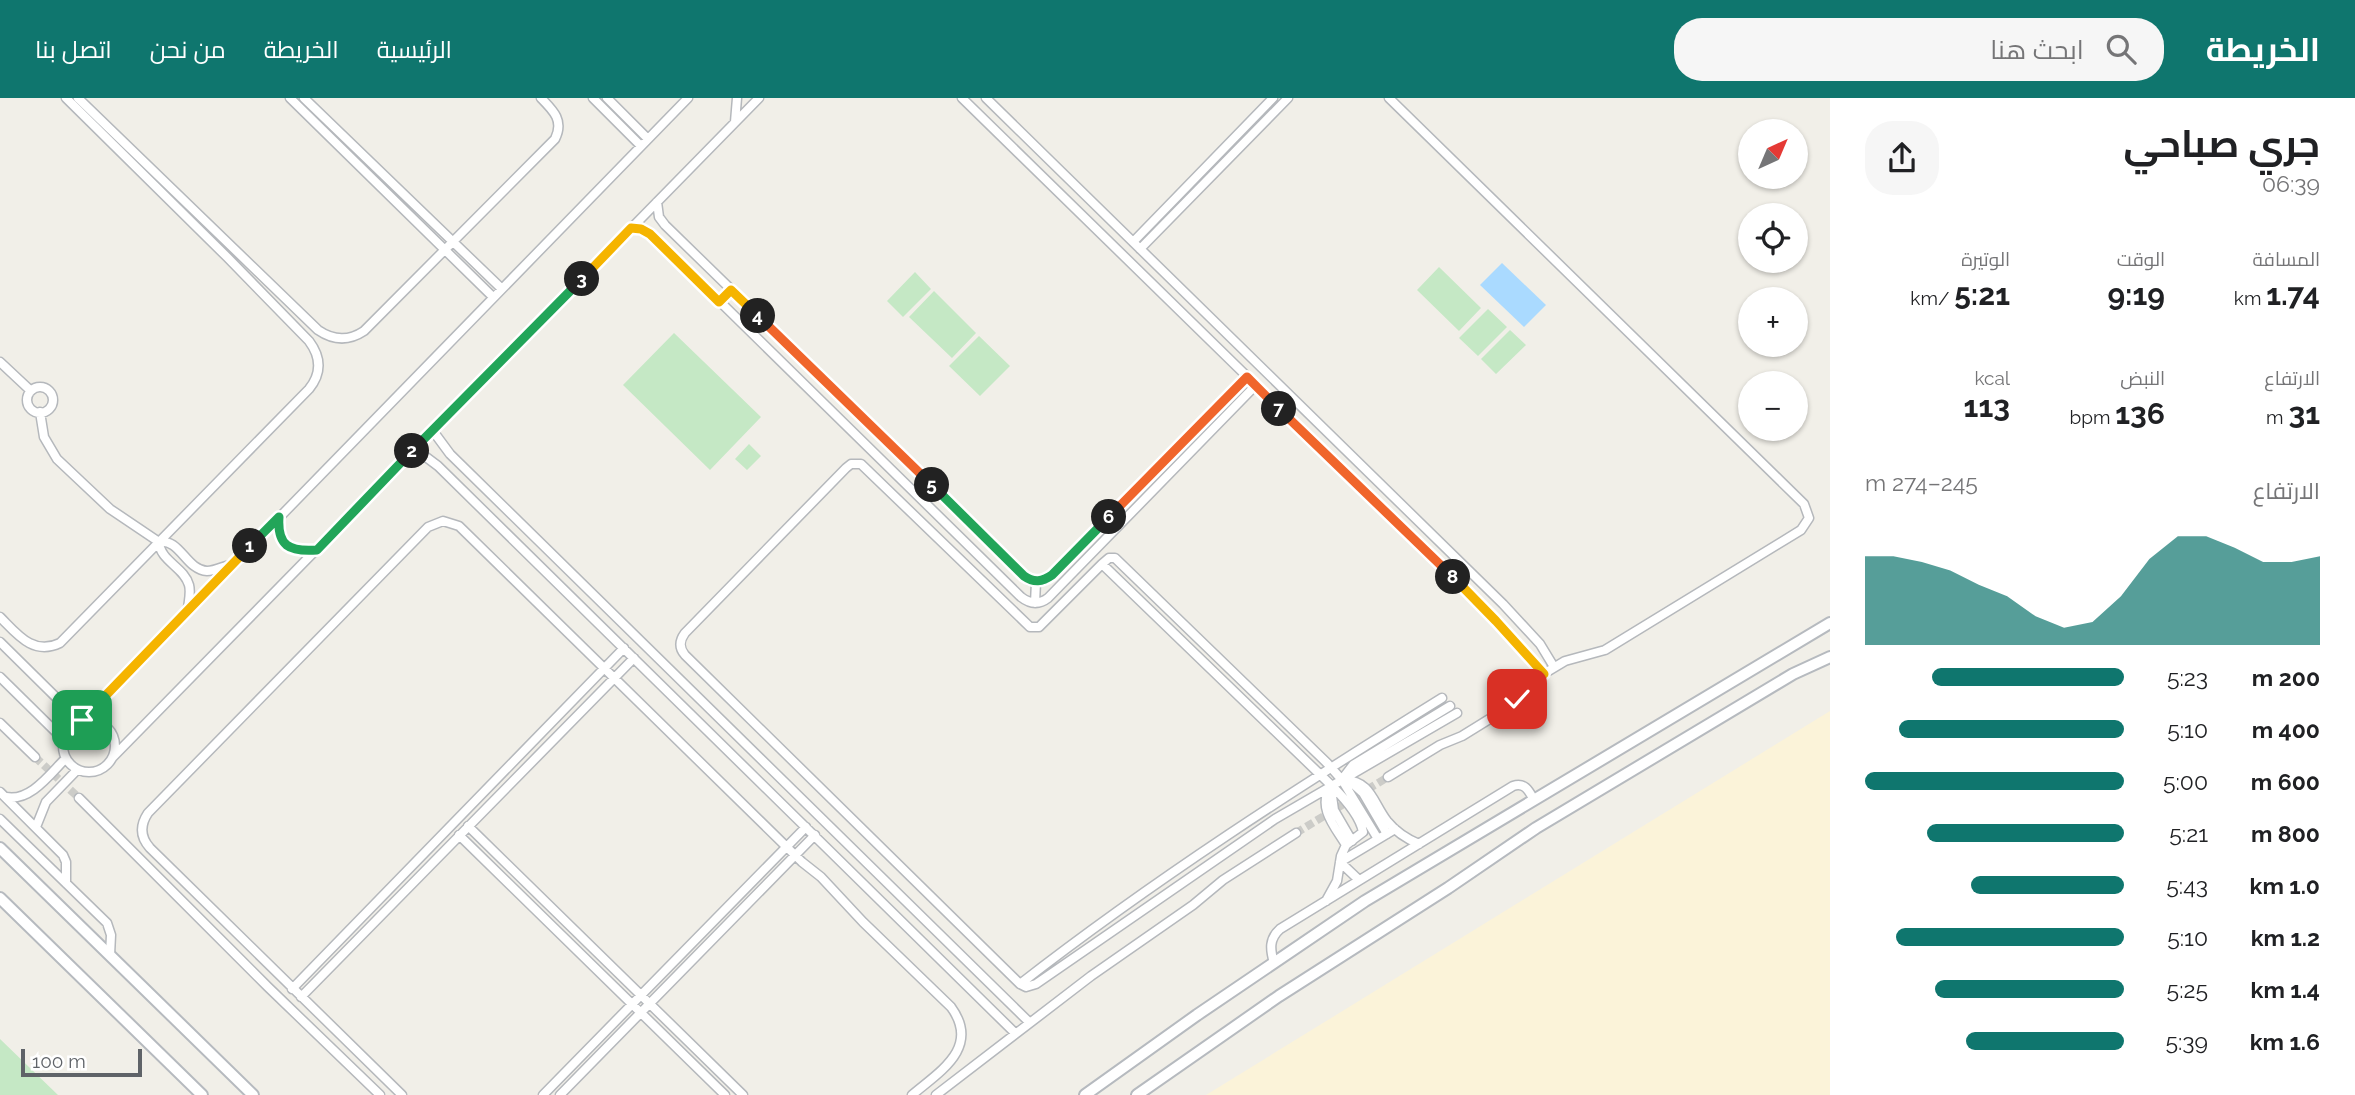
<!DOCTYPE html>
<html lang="ar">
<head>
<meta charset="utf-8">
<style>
	:root { --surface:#fff; --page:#f6f6f6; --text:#202124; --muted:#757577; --accent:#0f766e }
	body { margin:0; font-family:Raleway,Cairo,sans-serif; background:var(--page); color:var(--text); direction:rtl; height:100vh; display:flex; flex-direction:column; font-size:26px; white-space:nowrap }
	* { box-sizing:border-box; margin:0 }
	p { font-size:23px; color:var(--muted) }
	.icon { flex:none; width:38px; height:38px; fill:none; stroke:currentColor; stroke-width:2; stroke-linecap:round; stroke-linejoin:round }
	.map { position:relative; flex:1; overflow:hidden; direction:ltr }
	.drawer { display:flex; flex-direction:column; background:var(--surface); width:525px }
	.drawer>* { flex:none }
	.needle { width:46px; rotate:44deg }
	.fabs { position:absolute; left:1738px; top:21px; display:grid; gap:14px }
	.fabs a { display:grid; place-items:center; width:70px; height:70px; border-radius:50%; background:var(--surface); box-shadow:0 2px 5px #0004; font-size:35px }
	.scale { position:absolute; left:21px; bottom:18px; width:121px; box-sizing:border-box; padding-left:7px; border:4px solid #5f6368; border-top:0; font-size:19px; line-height:24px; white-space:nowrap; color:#5f6368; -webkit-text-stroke:5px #fff; paint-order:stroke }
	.pin { position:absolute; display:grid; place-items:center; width:60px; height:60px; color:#fff; margin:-30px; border-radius:14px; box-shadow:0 4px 10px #0006 }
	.km { position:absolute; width:35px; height:35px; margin:-18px; border-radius:50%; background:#222; color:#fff; font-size:19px; line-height:35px; text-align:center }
	.round { display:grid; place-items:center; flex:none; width:74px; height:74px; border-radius:28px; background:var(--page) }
	.summary { display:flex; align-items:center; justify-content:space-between; height:119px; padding:0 35px }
	h1 { font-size:38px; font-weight:700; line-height:52px }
	.figures { display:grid; grid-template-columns:repeat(3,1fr); gap:10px; height:119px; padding:7px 35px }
	.figures div { display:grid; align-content:center }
	.figures b { font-size:30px; font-weight:700 }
	.figures small { font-size:19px; font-weight:400 }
	.figures p { font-size:19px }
	.chart { height:196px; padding:14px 35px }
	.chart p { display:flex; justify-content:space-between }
	.chart svg { width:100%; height:126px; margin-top:7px; fill:var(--accent); opacity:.7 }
	ul { padding:0 35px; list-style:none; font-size:23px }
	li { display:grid; grid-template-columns:112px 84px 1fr; align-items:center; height:52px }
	li i { height:18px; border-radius:9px; background:var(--accent) }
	header { display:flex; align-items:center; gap:42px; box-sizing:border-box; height:98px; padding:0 35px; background:var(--accent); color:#fff }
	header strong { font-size:33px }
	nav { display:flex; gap:38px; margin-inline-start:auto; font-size:24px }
	.search { width:490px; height:63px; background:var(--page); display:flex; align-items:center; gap:18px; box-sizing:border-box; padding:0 24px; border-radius:28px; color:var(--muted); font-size:26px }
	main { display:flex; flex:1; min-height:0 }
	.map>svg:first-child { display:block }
</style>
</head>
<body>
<header>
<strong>الخريطة</strong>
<div class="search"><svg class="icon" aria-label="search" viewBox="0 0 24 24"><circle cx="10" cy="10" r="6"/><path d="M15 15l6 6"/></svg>ابحث هنا</div>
<nav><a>الرئيسية</a><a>الخريطة</a><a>من نحن</a><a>اتصل بنا</a></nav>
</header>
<main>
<section class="drawer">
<div class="summary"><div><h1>جري صباحي</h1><p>06:39</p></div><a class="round"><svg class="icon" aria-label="share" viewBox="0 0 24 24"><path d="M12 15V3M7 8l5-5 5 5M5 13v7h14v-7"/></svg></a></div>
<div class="figures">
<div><p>المسافة</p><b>1.74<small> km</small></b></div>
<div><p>الوقت</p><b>9:19</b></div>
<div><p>الوتيرة</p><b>5:21<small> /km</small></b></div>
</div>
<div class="figures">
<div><p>الارتفاع</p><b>31<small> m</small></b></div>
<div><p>النبض</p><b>136<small> bpm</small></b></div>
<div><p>kcal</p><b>113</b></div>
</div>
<div class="chart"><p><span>الارتفاع</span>245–274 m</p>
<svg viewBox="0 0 160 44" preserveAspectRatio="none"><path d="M0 44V13L10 13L20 15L30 18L40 23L50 27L60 34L70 38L80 36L90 27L100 14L110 6L120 6L130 10L140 15L150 15L160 13V44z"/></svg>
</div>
<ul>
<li><b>200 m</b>5:23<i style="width:74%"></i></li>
<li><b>400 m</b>5:10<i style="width:87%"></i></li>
<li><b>600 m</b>5:00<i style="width:100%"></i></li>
<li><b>800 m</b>5:21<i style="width:76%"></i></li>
<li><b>1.0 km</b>5:43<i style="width:59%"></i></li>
<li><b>1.2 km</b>5:10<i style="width:88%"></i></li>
<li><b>1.4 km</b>5:25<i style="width:73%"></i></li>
<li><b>1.6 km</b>5:39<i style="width:61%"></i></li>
</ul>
</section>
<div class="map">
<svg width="1830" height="997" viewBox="0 0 1830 997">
	<rect width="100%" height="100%" fill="#f1efe8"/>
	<path fill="#c5e8c5" d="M 1439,169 L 1481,210 L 1459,233 L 1417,192 Z
		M 915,174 L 931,191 L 903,219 L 887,203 Z
		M 934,193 L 976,235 L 952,260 L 909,219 Z
		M 1488,211 L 1507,229 L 1478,258 L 1459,240 Z
		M 1510,232 L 1526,247 L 1496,276 L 1481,261 Z
		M 674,235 L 761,319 L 710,372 L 623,287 Z
		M 979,238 L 1010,268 L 980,298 L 949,268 Z
		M 749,346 L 761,358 L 747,372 L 735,361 Z
		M 0,941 L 58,997 L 0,997 Z"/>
	<path fill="#fbf3d9" d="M 1830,613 L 1830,997 L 1206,997 Z"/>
	<path fill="#aadaff" d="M 1502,165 L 1546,207 L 1524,229 L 1480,187 Z"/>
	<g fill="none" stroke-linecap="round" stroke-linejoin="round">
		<path stroke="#ccccc8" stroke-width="8" stroke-dasharray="8 4" stroke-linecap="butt" d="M 35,659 L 79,700
			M 1296,735 L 1388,679"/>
		<g stroke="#b5b8bc" stroke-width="11">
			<path id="street" d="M 78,0 L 318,232 C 334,243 349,243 364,233 L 555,41 C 564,23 554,13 541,0
				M 290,0 L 493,199
				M 304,0 L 502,191
				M 593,0 L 641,48
				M 607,0 L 648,41
				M 962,0 L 1480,506 L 1544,576
				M 986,0 L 1503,506 L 1540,546 L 1554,569
				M 735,24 L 737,0
				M 657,104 L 659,119 L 665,127 L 1029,482 L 1045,482 L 1052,477 L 1247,279
				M 631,130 L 645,133 L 654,139 L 1021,499 C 1030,506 1039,507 1048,500 L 1256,287
				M 1133,144 L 1273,0
				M 1140,151 L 1288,0
				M 0,264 L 31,293
				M27 302a13 13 0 1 1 26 0a13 13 0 1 1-26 0Z
				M 40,314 L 44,339 L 57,361 L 110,411 L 159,444 C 180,440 186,472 207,473 C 214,473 222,469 229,467
				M 433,333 L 450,356 L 1029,924
				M 412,353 L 426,359 L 438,368 L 1015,935
				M 279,419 C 277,448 289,454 317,452
				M 159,444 C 160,463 184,469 189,487 C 191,494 189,502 188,510
				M 1102,466 L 1332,688 C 1344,700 1360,717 1363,734 L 1346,747 L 1341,758 L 1337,783 L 1326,803
				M 1035,505 L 1036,484
				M 0,519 C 17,536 33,558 60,545 L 309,291 C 322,275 321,259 309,243 L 227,159 L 66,0
				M 0,544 L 80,623
				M 0,579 L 63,641
				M63 648a26 26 0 1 1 52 0a26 26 0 1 1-52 0Z
				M 82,622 L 688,0
				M 0,625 L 35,659
				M 112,660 L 759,0
				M 1388,679 L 1440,647 L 1462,638 L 1504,612 L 1530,584 L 1565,563 L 1605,552 L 1801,432 L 1809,420 L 1804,406 L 1389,0
				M 1343,680 L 1353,667 L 1450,608
				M 1345,682 C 1371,683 1373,705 1387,723 C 1396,734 1407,741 1419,746
				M 1352,685 L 1363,695 L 1387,736
				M 1330,690 C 1317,710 1336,730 1346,747
				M 1331,691 L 1334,712 L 1352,743
				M 0,694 L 63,757 L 66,764 L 66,785
				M 6,699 C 30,704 50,676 65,661
				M 79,700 L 268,889 L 380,997
				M 0,721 L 107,825 L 111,837 L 110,857
				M 468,728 L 743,997
				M 36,729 L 46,704 L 77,672
				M 459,737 L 725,997
				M 1378,741 L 1342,682 L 1327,665 L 1115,460 L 1109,460 L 1102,466 L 1039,529 L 1030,529 L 861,366 L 851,366 L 846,370 L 685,535 C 679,543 679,550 685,557 L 1020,886 L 1026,889 L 1036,886 L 1275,721 L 1457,615
				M 1359,782 L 1340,764 L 1395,731
				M 1274,865 C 1270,851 1269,841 1280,831 L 1513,688 C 1525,684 1529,693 1534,702
				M 1020,886 C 1155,781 1297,690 1442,600
				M 292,891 L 624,550
				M 301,899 L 634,560
				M 402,997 L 150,750 C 140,739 140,727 148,715 L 428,429 L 443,423 L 459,428 L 802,764 L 821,779 L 863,824 L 951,909 C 981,950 939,974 912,997
				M 543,997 L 806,729
				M 560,997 L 815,737
				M 936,997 L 1091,878 L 1193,807 L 1223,782 L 1296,735"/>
		</g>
		<g stroke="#b6babf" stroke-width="14">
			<path id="secondary" d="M 0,750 L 253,997
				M 0,800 L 202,997
				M 1085,997 L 1197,917 L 1365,803 L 1830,525
				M 1137,997 L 1279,898 L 1448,790 L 1536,730 L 1793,576 L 1830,559"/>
		</g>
		<use href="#street" stroke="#fff" stroke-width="8"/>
		<use href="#secondary" stroke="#fff" stroke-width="10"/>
	</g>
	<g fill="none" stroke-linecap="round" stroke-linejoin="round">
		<g stroke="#fff" stroke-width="14">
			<path id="split-1" d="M 82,622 L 250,448"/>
		</g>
		<g stroke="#fff" stroke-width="14">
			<path id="split-2" d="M 250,448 L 279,419 C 277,448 289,454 317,452 L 412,353"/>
		</g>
		<g stroke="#fff" stroke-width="14">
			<path id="split-3" d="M 412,353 L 582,181"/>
		</g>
		<g stroke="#fff" stroke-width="14">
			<path id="split-4" d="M 582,181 L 631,130 L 641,131 L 650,136 L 719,204 L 731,192 L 758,218"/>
		</g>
		<g stroke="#fff" stroke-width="14">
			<path id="split-5" d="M 758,218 L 932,387"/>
		</g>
		<g stroke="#fff" stroke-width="14">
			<path id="split-6" d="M 932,387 L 1024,478 C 1034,485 1042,484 1052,477 L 1109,419"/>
		</g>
		<g stroke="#fff" stroke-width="14">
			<path id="split-7" d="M 1109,419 L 1247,279 L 1279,311"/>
		</g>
		<g stroke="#fff" stroke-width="14">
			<path id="split-8" d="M 1279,311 L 1453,479"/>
		</g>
		<g stroke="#fff" stroke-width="14">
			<path id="split-9" d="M 1453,479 L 1496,523 L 1544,576 L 1526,588 L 1517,601"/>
		</g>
		<use href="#split-1" stroke="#f5b400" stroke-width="9"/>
		<use href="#split-2" stroke="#22a559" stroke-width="9"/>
		<use href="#split-3" stroke="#22a559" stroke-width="9"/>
		<use href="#split-4" stroke="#f5b400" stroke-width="9"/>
		<use href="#split-5" stroke="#f0652b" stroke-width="9"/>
		<use href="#split-6" stroke="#22a559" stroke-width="9"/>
		<use href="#split-7" stroke="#f0652b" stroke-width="9"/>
		<use href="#split-8" stroke="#f0652b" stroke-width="9"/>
		<use href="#split-9" stroke="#f5b400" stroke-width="9"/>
	</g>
</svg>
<div class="fabs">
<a><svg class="needle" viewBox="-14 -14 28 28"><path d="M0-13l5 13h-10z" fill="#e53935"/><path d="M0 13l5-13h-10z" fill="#757577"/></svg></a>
<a><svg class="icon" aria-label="locate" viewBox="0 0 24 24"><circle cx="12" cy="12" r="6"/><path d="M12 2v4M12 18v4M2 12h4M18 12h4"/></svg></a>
<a>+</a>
<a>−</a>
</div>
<div class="scale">100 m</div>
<div class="pin" style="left:82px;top:622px;background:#1e9e55"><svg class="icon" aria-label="arrive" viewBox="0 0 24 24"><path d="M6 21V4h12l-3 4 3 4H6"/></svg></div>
<div class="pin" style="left:1517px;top:601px;background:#d93025"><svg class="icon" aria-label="check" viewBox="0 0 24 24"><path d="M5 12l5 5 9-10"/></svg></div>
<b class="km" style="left:250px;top:448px">1</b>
<b class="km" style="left:412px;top:353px">2</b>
<b class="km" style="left:582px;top:181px">3</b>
<b class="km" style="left:758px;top:218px">4</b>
<b class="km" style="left:932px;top:387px">5</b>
<b class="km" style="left:1109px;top:419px">6</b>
<b class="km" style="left:1279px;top:311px">7</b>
<b class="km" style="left:1453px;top:479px">8</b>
</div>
</main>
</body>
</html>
